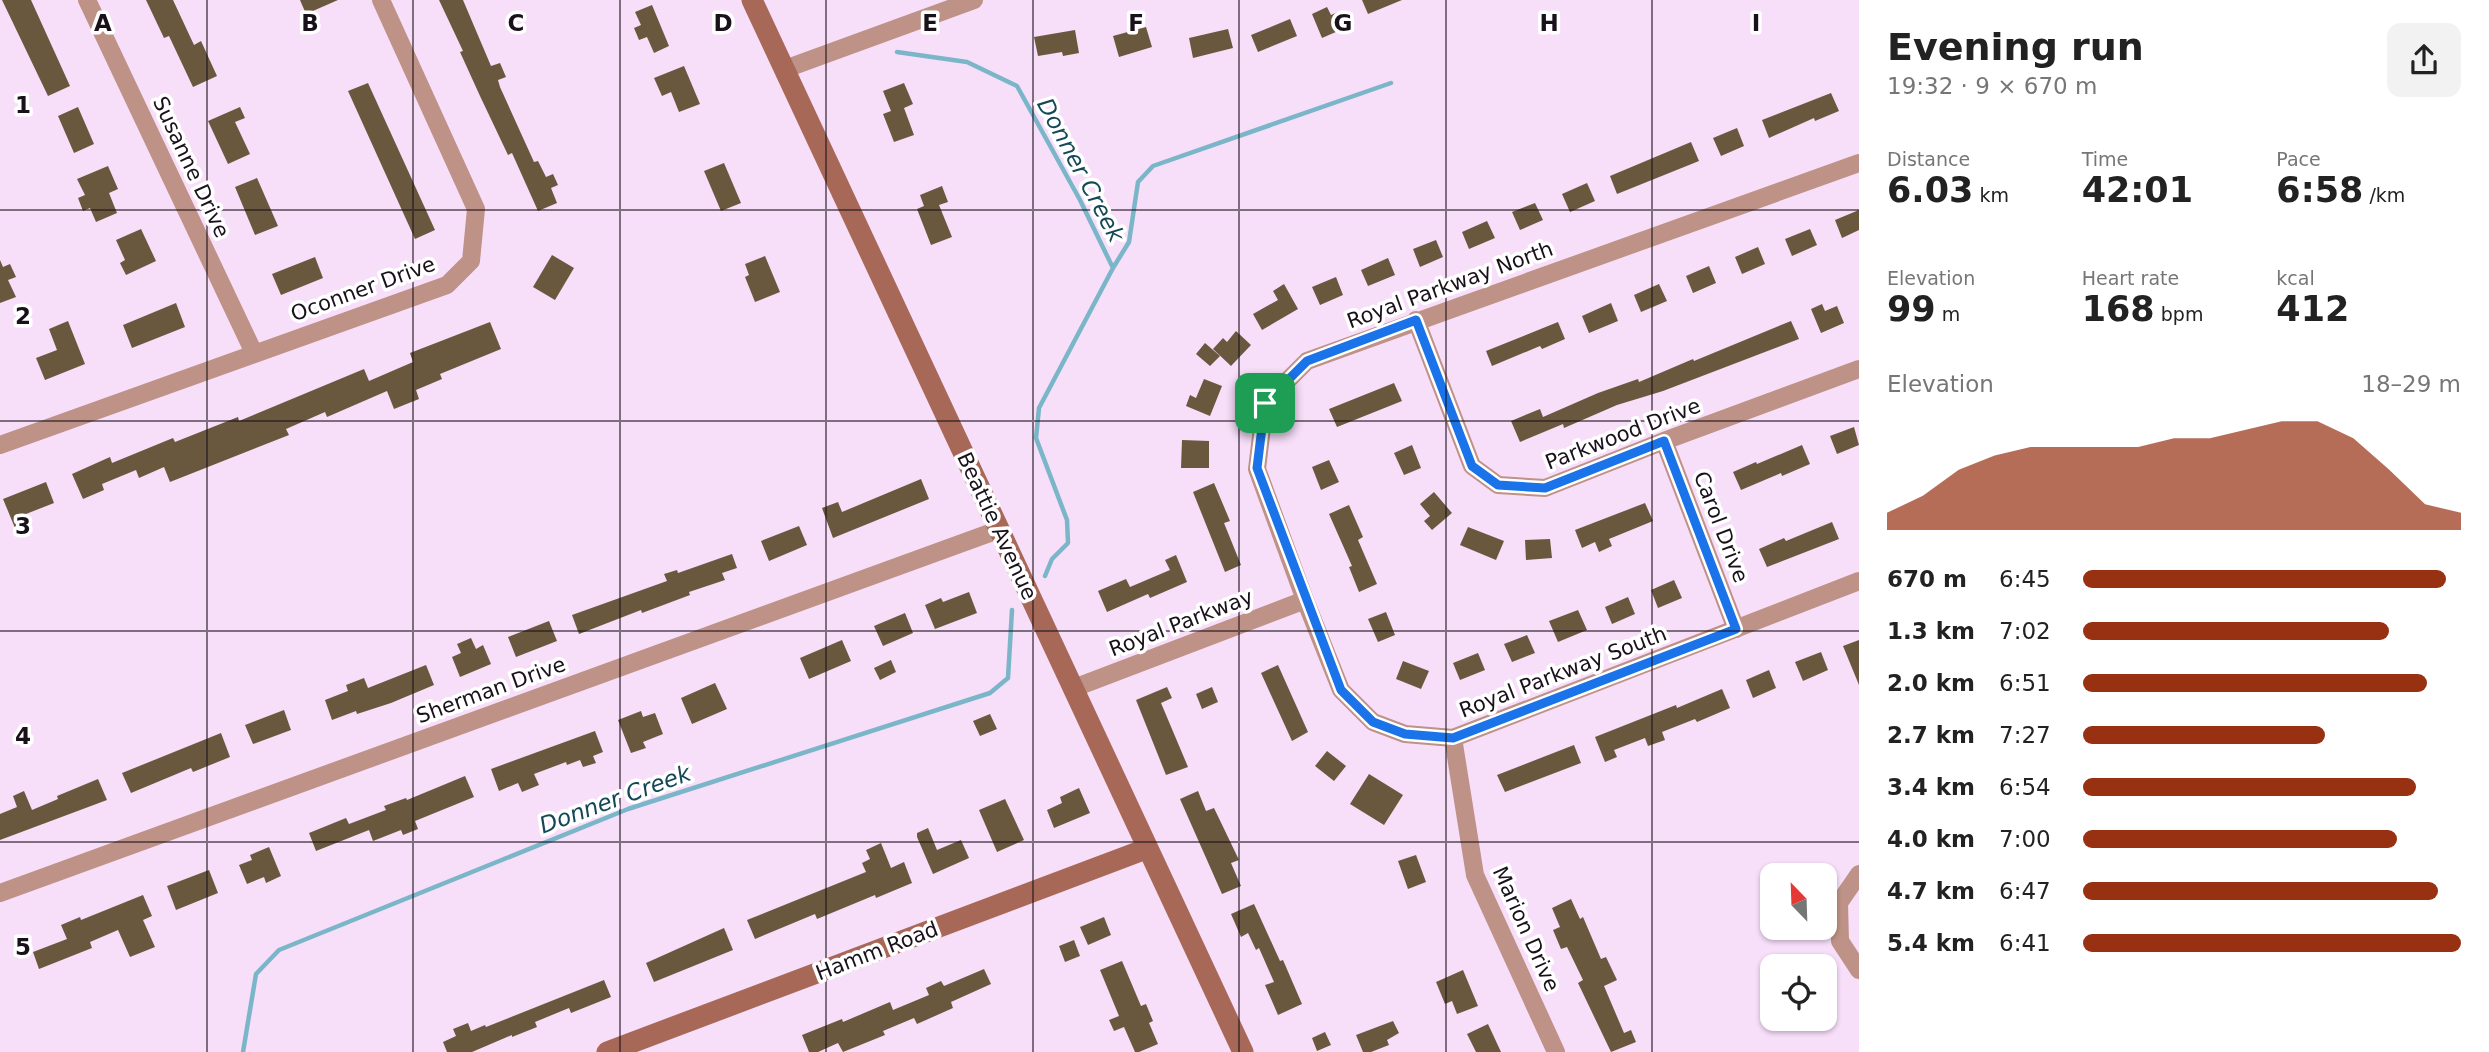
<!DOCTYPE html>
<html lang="en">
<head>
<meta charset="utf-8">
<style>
	:root { --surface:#fff; --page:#f2f2f2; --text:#222; --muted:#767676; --accent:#983012 }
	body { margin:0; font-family:"DejaVu Sans",sans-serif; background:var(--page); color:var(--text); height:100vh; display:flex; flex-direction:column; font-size:26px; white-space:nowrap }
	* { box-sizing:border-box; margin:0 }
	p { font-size:23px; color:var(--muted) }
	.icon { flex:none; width:38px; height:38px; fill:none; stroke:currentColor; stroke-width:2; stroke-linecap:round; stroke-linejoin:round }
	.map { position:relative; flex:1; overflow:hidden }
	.sheet { display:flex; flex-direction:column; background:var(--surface); width:630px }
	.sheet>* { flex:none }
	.needle { width:46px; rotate:337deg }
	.tools { position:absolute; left:1760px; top:863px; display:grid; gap:14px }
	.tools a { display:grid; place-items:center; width:77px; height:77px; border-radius:14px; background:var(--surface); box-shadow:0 2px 5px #0004; font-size:35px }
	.pin { position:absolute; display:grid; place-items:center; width:60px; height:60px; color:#fff; margin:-30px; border-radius:14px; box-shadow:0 4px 10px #0006 }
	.round { display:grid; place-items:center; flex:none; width:74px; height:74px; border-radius:14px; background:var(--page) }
	.head { display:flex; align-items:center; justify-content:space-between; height:119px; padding:0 28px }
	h1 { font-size:38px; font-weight:600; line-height:52px }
	.metrics { display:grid; grid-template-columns:repeat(3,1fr); gap:10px; height:119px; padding:7px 28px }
	.metrics div { display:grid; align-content:center }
	.metrics b { font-size:35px; font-weight:600 }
	.metrics small { font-size:19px; font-weight:400 }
	.metrics p { font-size:19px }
	.chart { height:196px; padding:14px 28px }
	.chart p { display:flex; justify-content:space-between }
	.chart svg { width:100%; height:126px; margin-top:7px; fill:var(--accent); opacity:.7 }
	ul { padding:0 28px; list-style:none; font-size:23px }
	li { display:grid; grid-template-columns:112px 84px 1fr; align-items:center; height:52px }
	li i { height:18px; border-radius:9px; background:var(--accent) }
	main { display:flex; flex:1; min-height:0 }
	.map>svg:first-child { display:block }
</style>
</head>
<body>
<main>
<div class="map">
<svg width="1859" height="1052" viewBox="0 0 1859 1052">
	<rect width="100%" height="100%" fill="#f7def9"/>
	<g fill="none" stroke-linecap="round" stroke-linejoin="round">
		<path stroke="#7bb6c8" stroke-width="4.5" d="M 897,52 L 967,62 L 1017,86 L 1080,200 L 1113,268 L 1039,408 L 1036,438 L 1067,520 L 1068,543 L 1052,559 L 1045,576
			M 1113,268 L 1129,242 L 1138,182 L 1153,166 L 1391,83
			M 243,1052 L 256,974 L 279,950 L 628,809 L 990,693 L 1008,678 L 1012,610"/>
	</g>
	<path fill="#6a583e" d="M 2,0 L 31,0 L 70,86 L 48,96 Z
		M 146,0 L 173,0 L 194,45 L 201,41 L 217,76 L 193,87 L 169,36 L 164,38 Z
		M 300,0 L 338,0 L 306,14 Z
		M 439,0 L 463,0 L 491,66 L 500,63 L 506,77 L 498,80 L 500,87 L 534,162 L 538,161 L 546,177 L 553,174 L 558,185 L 551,188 L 557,203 L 538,211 L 512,153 L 508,155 L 480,96 L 460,52 L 463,51 Z
		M 1362,0 L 1402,0 L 1368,14 Z
		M 652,5 L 669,46 L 654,53 L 647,37 L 639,40 L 634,28 L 641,25 L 635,12 Z
		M 1327,7 L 1331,15 L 1338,12 L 1345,28 L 1322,38 L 1312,14 Z
		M 1290,19 L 1297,36 L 1258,52 L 1251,35 Z
		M 1146,27 L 1152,47 L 1119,57 L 1113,36 Z
		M 1228,29 L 1233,48 L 1193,58 L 1189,38 Z
		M 1075,30 L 1079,53 L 1063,56 L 1062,52 L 1038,56 L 1034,37 Z
		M 684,66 L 700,104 L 679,112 L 671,92 L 662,96 L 654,78 Z
		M 368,83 L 435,230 L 415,239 L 348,91 Z
		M 904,83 L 913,104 L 904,108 L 914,135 L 894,142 L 883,114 L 891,111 L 883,91 Z
		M 1831,93 L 1839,111 L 1815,121 L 1814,118 L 1769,138 L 1762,120 Z
		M 78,107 L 94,144 L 74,153 L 58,116 Z
		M 240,107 L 245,118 L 235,122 L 250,154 L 228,164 L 208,121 Z
		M 1737,128 L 1744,146 L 1721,156 L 1713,138 Z
		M 1691,142 L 1699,161 L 1617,194 L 1610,176 Z
		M 724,163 L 741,203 L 721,211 L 704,171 Z
		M 108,166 L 118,189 L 109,193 L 117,213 L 96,222 L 90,208 L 83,211 L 78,198 L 85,195 L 77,179 Z
		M 257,178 L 278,226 L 255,235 L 235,187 Z
		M 1587,183 L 1595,201 L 1570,212 L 1562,194 Z
		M 942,186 L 948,202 L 939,205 L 952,237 L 931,245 L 917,209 L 924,206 L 920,195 Z
		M 1535,203 L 1543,220 L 1520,230 L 1512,212 Z
		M 1859,210 L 1859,230 L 1842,238 L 1835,220 Z
		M 1487,221 L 1495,238 L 1469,249 L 1462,232 Z
		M 141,229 L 156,261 L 126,275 L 120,263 L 125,260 L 116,240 Z
		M 1810,229 L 1817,245 L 1792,256 L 1785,239 Z
		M 1436,240 L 1443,257 L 1420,267 L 1413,249 Z
		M 1758,247 L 1765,264 L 1742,274 L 1735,257 Z
		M 552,255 L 574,268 L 555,300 L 533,287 Z
		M 765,256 L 780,292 L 755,302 L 745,277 L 749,275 L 745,264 Z
		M 315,257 L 323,278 L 281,295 L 272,274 Z
		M 1388,258 L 1395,275 L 1368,286 L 1361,270 Z
		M 0,260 L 3,267 L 10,264 L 16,277 L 8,280 L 16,297 L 0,303 Z
		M 1709,266 L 1716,283 L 1693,293 L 1686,276 Z
		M 1336,277 L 1343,295 L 1320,305 L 1312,287 Z
		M 1284,284 L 1298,309 L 1262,330 L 1253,314 L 1278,300 L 1273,291 Z
		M 1659,284 L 1667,301 L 1641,312 L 1634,295 Z
		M 176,303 L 185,327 L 132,348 L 123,325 Z
		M 1611,303 L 1618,321 L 1589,333 L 1582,316 Z
		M 1822,304 L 1825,311 L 1837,306 L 1844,323 L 1821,333 L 1811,309 Z
		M 68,321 L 85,364 L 45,380 L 36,358 L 57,350 L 49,329 Z
		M 1791,321 L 1799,339 L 1663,391 L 1617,405 L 1564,428 L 1563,424 L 1520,442 L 1511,421 L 1540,409 L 1543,417 L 1598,393 L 1638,379 L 1639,382 L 1693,359 L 1694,361 Z
		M 490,322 L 501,349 L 440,374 L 442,379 L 416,390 L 419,399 L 394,409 L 387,391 L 327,417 L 325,412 L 286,429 L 289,435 L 170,482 L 164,467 L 139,478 L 136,470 L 102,484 L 104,490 L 83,499 L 72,474 L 110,457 L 112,463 L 173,438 L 175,442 L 238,417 L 239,421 L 364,369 L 369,381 L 413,362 L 410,353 Z
		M 1558,322 L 1565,339 L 1542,349 L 1540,346 L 1492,366 L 1486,351 Z
		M 1236,331 L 1251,345 L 1231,366 L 1213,349 L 1223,338 L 1227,342 Z
		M 1205,343 L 1220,356 L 1210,366 L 1196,354 Z
		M 1204,379 L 1222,386 L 1210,416 L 1186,406 L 1190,395 L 1196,398 Z
		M 1394,383 L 1402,401 L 1337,427 L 1329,409 Z
		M 1854,427 L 1859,445 L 1837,454 L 1830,436 Z
		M 1182,440 L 1209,441 L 1209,468 L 1181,468 Z
		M 1412,445 L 1421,468 L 1404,475 L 1394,453 Z
		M 1802,445 L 1810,464 L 1782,476 L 1781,473 L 1741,490 L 1733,472 L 1756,462 L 1757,464 Z
		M 1329,460 L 1339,482 L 1321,490 L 1312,467 Z
		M 921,479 L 929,499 L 833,538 L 822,508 L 838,502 L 842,512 Z
		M 46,482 L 54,503 L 26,514 L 30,522 L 15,528 L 3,499 Z
		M 1214,483 L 1230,521 L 1224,523 L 1241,565 L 1225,572 L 1193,492 Z
		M 1434,492 L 1452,513 L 1432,530 L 1424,521 L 1430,516 L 1420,504 Z
		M 1645,503 L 1653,521 L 1609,539 L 1612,546 L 1599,552 L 1595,542 L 1582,548 L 1575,530 Z
		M 1349,505 L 1363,537 L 1358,540 L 1377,584 L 1359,592 L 1349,567 L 1352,566 L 1329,514 Z
		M 1832,522 L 1839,539 L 1767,567 L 1759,549 L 1784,538 L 1786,541 Z
		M 799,526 L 807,545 L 769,561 L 761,541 Z
		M 1468,527 L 1504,541 L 1496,560 L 1460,545 Z
		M 1550,539 L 1552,558 L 1526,560 L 1525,540 Z
		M 732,554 L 737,568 L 722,573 L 725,580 L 689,592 L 690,595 L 642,613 L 641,610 L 579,634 L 572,615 L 667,581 L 664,574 L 677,570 L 678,573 Z
		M 1176,555 L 1187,582 L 1150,598 L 1148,594 L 1107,612 L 1098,591 L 1126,579 L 1130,587 L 1170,570 L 1165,560 Z
		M 1674,580 L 1682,598 L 1658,608 L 1651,590 Z
		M 969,592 L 977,613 L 935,629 L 925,605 L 941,598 L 943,602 Z
		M 1628,597 L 1635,614 L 1612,624 L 1605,607 Z
		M 1578,610 L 1587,630 L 1558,642 L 1549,621 Z
		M 1386,612 L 1395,635 L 1378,642 L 1368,619 Z
		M 905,613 L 913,633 L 883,646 L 874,626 Z
		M 549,621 L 557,641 L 516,657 L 508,637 Z
		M 1527,635 L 1535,653 L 1512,662 L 1504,644 Z
		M 471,638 L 476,649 L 483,645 L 491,664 L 460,677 L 452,657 L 461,653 L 457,644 Z
		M 842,640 L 851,661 L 809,679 L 800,658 Z
		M 1859,640 L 1859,685 L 1843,646 Z
		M 1821,652 L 1828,670 L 1803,681 L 1795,662 Z
		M 1478,653 L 1485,670 L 1460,680 L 1453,663 Z
		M 891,660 L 896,672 L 880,680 L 874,668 Z
		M 1403,661 L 1429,671 L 1421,689 L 1396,679 Z
		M 426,665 L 434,685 L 391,703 L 357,714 L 356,711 L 332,720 L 325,700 L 348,691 L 346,685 L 364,678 L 368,688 Z
		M 1278,665 L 1308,732 L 1292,741 L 1261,673 Z
		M 1769,670 L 1776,688 L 1753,698 L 1746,680 Z
		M 715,683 L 727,709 L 692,724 L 681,698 Z
		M 1167,687 L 1172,698 L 1161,703 L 1188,767 L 1166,775 L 1136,700 Z
		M 1212,687 L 1218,702 L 1202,709 L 1196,694 Z
		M 1722,689 L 1730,708 L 1697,722 L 1695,719 L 1662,732 L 1665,740 L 1648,746 L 1645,738 L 1614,750 L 1617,757 L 1605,762 L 1595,737 L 1676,705 L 1677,708 Z
		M 284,710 L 291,730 L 253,744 L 245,725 Z
		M 641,711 L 643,717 L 655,713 L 663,734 L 643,742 L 646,748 L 631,753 L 618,720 Z
		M 990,714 L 997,729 L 980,736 L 973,721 Z
		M 595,731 L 603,752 L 593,756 L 596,763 L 583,767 L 580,760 L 567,765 L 566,762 L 534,774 L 539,785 L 522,792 L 518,783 L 499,791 L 491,769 Z
		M 221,733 L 230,757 L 193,772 L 191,768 L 131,793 L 122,773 Z
		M 1574,745 L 1581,763 L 1505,792 L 1497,775 Z
		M 1327,751 L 1346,766 L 1334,781 L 1315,766 Z
		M 1369,774 L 1403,795 L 1384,825 L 1350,804 Z
		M 465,776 L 474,797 L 415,821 L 418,829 L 403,835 L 401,830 L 373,841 L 369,830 L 316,851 L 309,833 L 346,818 L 349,824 L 386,810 L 384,806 L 406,798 L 407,800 Z
		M 98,779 L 107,800 L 0,840 L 0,814 L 17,807 L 13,796 L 24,791 L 32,810 L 58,799 L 57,796 Z
		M 1079,788 L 1090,813 L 1054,828 L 1047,810 L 1062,803 L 1060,797 Z
		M 1198,791 L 1206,811 L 1214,808 L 1239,860 L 1231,863 L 1241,886 L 1222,894 L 1180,799 Z
		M 1005,799 L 1024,840 L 997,852 L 979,810 Z
		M 928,828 L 937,850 L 961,840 L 969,858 L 933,874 L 917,837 L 917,833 Z
		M 881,843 L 891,868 L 904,862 L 912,883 L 876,898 L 875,895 L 817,919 L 815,914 L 755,939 L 747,920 L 866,872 L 862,863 L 870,859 L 866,850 Z
		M 269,847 L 281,876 L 266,883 L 264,877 L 247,884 L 239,865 L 252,860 L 250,855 Z
		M 1416,855 L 1426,882 L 1408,889 L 1398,861 Z
		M 209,870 L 218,893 L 176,910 L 167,886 Z
		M 143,895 L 152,916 L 143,920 L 155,947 L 130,957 L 118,930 L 90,942 L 92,948 L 39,969 L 33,952 L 67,939 L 61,925 L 80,917 L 81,920 Z
		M 1571,899 L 1580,919 L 1583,917 L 1601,959 L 1606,957 L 1617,980 L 1604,986 L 1624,1033 L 1631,1030 L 1636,1042 L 1611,1052 L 1578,983 L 1583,980 L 1567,947 L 1561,949 L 1553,930 L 1560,927 L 1552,908 Z
		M 1254,904 L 1280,961 L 1283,960 L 1302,1004 L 1278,1015 L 1265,985 L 1274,982 L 1259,948 L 1256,950 L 1248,933 L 1241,937 L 1231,914 Z
		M 1104,917 L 1111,935 L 1088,945 L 1080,927 Z
		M 724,928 L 733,950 L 654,982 L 646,963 Z
		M 1074,940 L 1080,956 L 1065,962 L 1059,946 Z
		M 1122,961 L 1141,1006 L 1146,1004 L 1153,1021 L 1149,1023 L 1158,1044 L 1139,1052 L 1135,1052 L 1124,1027 L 1114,1031 L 1109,1020 L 1119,1016 L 1100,970 Z
		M 984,969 L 991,984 L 951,1002 L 953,1008 L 917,1024 L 914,1018 L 883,1031 L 885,1035 L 843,1052 L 838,1043 L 818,1052 L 809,1052 L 802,1035 L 842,1019 L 843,1022 L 890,1002 L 893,1010 L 929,995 L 926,988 L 941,981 L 944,986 Z
		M 1463,970 L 1478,1006 L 1457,1014 L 1452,1001 L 1445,1004 L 1436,982 Z
		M 604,980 L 611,997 L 571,1013 L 569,1008 L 535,1022 L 537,1027 L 512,1037 L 512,1035 L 472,1052 L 447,1052 L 443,1042 L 456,1036 L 453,1029 L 468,1023 L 471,1031 L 485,1025 L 486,1027 Z
		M 1393,1021 L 1399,1033 L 1387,1040 L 1389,1045 L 1371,1052 L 1363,1052 L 1356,1035 Z
		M 1488,1024 L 1501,1052 L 1476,1052 L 1467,1034 Z
		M 1325,1032 L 1331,1045 L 1317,1051 L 1312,1038 Z"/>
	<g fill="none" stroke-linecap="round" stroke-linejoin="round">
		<path stroke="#be9286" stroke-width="18" d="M 87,0 L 254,353
			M 785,69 L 974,0
			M 1859,163 L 1307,361 L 1265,403 L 1257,469 L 1305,600 L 1341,690 L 1373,722 L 1405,734 L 1453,738 L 1859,581
			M 1416,320 L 1472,466 L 1498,485 L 1545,488 L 1664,441 L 1859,369
			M 1664,441 L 1736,629
			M 0,445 L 447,285 L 471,261 L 476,209 L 381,0
			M 1074,688 L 1305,600
			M 1453,738 L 1475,875 L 1556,1052
			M 1859,874 L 1839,903 L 1840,941 L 1859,970
			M 0,893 L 998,530"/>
		<path stroke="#a76857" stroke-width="21" d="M 752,0 L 1243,1052
			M 607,1052 L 1146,849"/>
	</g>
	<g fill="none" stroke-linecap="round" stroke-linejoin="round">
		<g stroke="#fff" stroke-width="14">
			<path id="route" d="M 1416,320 L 1472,466 L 1498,485 L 1545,488 L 1664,441 L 1736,629 L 1453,738 L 1405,734 L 1373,722 L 1341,690 L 1257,468 L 1265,403 L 1307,361 Z"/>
		</g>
		<use href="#route" stroke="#1a73e8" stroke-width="9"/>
	</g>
	<path fill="none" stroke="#19111a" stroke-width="2" stroke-opacity="0.55" d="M 207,0 L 207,1052M 413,0 L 413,1052M 620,0 L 620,1052M 826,0 L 826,1052M 1033,0 L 1033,1052M 1239,0 L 1239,1052M 1446,0 L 1446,1052M 1652,0 L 1652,1052M 0,210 L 1859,210M 0,421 L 1859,421M 0,631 L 1859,631M 0,842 L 1859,842"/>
	<g text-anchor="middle" stroke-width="7" stroke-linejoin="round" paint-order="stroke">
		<g font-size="21" fill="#19111a" stroke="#fff">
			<text transform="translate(191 167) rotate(65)" y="7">Susanne Drive</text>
			<text transform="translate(1450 285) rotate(-20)" y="7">Royal Parkway North</text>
			<text transform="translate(363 289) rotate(-20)" y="7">Oconner Drive</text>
			<text transform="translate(1623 434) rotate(-21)" y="7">Parkwood Drive</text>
			<text transform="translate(997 526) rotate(65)" y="7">Beattie Avenue</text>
			<text transform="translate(1721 527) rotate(69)" y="7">Carol Drive</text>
			<text transform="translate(1181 623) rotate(-21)" y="7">Royal Parkway</text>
			<text transform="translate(1563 672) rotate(-21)" y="7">Royal Parkway South</text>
			<text transform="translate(491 690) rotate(-20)" y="7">Sherman Drive</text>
			<text transform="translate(1526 929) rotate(66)" y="7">Marion Drive</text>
			<text transform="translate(877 951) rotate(-21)" y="7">Hamm Road</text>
		</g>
		<g font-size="23" font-style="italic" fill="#154856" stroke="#fff">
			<text transform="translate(1081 170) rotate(62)" y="8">Donner Creek</text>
			<text transform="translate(615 799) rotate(-20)" y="8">Donner Creek</text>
		</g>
	</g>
	<g font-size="23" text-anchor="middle" font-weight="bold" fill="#19111a" stroke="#fff" stroke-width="7" stroke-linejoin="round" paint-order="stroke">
		<text x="103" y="31">A</text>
		<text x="310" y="31">B</text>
		<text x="516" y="31">C</text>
		<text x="723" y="31">D</text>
		<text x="930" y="31">E</text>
		<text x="1136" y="31">F</text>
		<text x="1343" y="31">G</text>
		<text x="1549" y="31">H</text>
		<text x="1756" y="31">I</text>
		<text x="23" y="113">1</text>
		<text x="23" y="324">2</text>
		<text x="23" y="534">3</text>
		<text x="23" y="744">4</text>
		<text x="23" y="955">5</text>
	</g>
</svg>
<div class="tools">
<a><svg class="needle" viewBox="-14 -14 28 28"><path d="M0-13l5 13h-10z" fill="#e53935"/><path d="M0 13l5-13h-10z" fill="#767676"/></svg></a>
<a><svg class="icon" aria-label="locate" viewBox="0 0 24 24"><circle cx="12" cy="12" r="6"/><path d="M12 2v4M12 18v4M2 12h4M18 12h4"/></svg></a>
</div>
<div class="pin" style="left:1265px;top:403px;background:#1e9e55"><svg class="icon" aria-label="arrive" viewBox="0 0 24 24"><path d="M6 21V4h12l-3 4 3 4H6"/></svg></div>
</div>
<section class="sheet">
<div class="head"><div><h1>Evening run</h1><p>19:32 · 9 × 670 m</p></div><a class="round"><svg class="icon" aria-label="share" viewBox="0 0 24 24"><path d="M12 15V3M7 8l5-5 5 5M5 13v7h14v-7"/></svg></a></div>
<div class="metrics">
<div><p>Distance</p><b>6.03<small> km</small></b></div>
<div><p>Time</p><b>42:01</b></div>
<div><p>Pace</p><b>6:58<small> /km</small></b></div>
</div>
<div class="metrics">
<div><p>Elevation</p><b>99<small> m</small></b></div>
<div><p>Heart rate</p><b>168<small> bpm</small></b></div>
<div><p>kcal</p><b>412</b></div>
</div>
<div class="chart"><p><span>Elevation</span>18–29 m</p>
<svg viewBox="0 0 160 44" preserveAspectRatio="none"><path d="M0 44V38L10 32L20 23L30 18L40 15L50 15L60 15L70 15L80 12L90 12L100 9L110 6L120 6L130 12L140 23L150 35L160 38V44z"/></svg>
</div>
<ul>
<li><b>670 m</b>6:45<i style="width:96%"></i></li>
<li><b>1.3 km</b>7:02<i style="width:81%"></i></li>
<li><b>2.0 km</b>6:51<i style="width:91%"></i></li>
<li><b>2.7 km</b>7:27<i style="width:64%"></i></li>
<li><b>3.4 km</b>6:54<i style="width:88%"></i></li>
<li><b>4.0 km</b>7:00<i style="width:83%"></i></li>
<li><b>4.7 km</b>6:47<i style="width:94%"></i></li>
<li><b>5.4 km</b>6:41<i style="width:100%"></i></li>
</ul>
</section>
</main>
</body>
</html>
